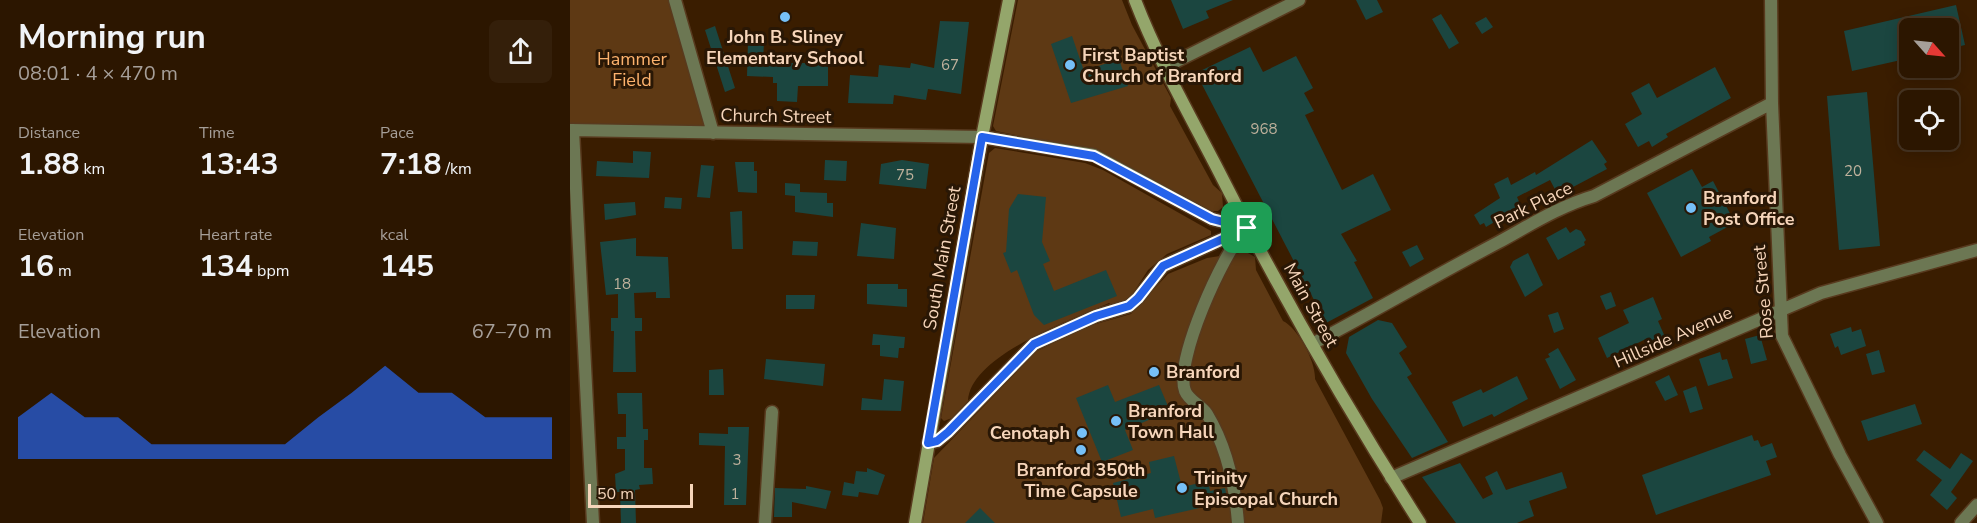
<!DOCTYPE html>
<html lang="en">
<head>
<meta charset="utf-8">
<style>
	:root { --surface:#2c1600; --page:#341f0a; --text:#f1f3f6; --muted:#a69f99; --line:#483522; --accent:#2563eb }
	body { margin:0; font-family:"Nunito Sans",sans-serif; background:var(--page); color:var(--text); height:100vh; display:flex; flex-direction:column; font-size:22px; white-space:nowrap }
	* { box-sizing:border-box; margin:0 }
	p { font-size:20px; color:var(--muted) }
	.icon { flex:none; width:33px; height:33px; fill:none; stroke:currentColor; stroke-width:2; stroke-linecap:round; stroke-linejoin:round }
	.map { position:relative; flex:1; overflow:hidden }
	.drawer { display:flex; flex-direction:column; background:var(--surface); width:570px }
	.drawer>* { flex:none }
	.needle { width:39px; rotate:117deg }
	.buttons { position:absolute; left:1329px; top:18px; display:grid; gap:12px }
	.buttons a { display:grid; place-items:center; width:60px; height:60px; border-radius:9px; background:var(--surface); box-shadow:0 3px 15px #0003,0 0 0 2px var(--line); font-size:30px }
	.scale { position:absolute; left:18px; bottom:15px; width:105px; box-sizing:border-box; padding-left:6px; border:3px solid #f6d5ba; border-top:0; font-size:16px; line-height:21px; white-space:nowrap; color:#f6d5ba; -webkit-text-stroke:4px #291705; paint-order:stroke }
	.pin { position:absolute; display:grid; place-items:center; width:51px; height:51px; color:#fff; margin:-26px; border-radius:12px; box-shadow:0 3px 9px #0006 }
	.round { display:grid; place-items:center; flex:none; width:63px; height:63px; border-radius:9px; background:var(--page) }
	.summary { display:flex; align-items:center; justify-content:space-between; height:102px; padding:0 18px }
	h1 { font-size:33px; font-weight:700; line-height:45px }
	.metrics { display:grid; grid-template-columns:repeat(3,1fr); gap:9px; height:102px; padding:6px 18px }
	.metrics div { display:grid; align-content:center }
	.metrics b { font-size:30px; font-weight:700 }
	.metrics small { font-size:16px; font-weight:400 }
	.metrics p { font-size:16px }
	.chart { height:168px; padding:12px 18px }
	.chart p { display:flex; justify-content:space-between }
	.chart svg { width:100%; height:108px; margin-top:6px; fill:var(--accent); opacity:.7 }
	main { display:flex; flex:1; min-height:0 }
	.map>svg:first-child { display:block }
</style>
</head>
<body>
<main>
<section class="drawer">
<div class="summary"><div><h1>Morning run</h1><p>08:01 · 4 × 470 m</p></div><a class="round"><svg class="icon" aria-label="share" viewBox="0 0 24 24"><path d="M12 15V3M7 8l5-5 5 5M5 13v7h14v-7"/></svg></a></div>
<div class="metrics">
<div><p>Distance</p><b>1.88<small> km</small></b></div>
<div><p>Time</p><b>13:43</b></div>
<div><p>Pace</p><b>7:18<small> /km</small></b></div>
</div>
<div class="metrics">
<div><p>Elevation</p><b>16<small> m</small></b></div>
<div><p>Heart rate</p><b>134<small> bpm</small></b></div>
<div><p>kcal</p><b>145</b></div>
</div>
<div class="chart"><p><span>Elevation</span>67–70 m</p>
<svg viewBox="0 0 160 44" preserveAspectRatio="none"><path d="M0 44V27L10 17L20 27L30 27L40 38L50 38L60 38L70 38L80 38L90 27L100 17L110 6L120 17L130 17L140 27L150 27L160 27V44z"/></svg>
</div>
</section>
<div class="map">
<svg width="1407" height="523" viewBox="0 0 1407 523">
	<rect width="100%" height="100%" fill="#3a1d00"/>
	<path fill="#5e3914" d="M 0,0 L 105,0 L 143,133 L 0,130 Z
		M 448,0 L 552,0 L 562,25 L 601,98 L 600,106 L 643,185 L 652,193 L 653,207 L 648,211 L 639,211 L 530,152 L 426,131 L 423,126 Z
		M 425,148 L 515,163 L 533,170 L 641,231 L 641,235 L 597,254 L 578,270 L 558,301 L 543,306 L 539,303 C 504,319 400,355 398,401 L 382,418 L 374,421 L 371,418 L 419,153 Z
		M 676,252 L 685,257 L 686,270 L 713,321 C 728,328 746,362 745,379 L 810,500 L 813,508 L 811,523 L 353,523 L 364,458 L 467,351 L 519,326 L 561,314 L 598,274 L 637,258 Z"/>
	<path fill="#1b4640" d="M 601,0 L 663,0 L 636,11 L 639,18 L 613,29 Z
		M 786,0 L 807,0 L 813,12 L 796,20 Z
		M 1386,5 L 1395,45 L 1378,49 L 1378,28 L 1340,28 L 1340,58 L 1282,71 L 1274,31 Z
		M 871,14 L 889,43 L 879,49 L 862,19 Z
		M 916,17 L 923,27 L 912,34 L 905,23 Z
		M 370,21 L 399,22 L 391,94 L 358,89 L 356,100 L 324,95 L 323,104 L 278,103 L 280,75 L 308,77 L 309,65 L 340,68 L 341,63 L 364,68 Z
		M 145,26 L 165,88 L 155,92 L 135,30 Z
		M 502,36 L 514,71 L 549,59 L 558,86 L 501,103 L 481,44 Z
		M 178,41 L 194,41 L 193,63 L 258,63 L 258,86 L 228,86 L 227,102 L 207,101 L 207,83 L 203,83 L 203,77 L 177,76 Z
		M 680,47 L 693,72 L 726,56 L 743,88 L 734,93 L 744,111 L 735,115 L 772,190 L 803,174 L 821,210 L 771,234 L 787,261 L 784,262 L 803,298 L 756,323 L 626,73 Z
		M 1145,67 L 1161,98 L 1096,134 L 1098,137 L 1082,147 L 1079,141 L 1068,147 L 1055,124 L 1072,114 L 1061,93 L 1079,83 L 1087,98 Z
		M 1297,92 L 1310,246 L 1269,250 L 1257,96 Z
		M 1022,140 L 1037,162 L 1034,164 L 1037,169 L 988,195 L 980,180 L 947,197 L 954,213 L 940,219 L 938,214 L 916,227 L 914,223 L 910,225 L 904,215 L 930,198 L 924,184 L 938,177 L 941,185 L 965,172 L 966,175 Z
		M 63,151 L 81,152 L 79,178 L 26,176 L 27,161 L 63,163 Z
		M 255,160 L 277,161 L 276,181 L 254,180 Z
		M 332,160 L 359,164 L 356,189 L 309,184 L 311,164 Z
		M 165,162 L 184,162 L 184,171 L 187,171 L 187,193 L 168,192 Z
		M 131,165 L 144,166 L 140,198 L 127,197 Z
		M 1122,169 L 1132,187 L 1143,181 L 1165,223 L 1139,237 L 1141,241 L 1111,257 L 1077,193 Z
		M 215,183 L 230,184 L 230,192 L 257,193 L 257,203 L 263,203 L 263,217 L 225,212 L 225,196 L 215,195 Z
		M 448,194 L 476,197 L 472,242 L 480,261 L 473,264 L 484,291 L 536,270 L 547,296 L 474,325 L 464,315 L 447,270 L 441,273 L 433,253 L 436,252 L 439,209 Z
		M 95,197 L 112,198 L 111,209 L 94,208 Z
		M 65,202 L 66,215 L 35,220 L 34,204 Z
		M 172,211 L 173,249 L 162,249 L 160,212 Z
		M 291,223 L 326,228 L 324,259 L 287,256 Z
		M 996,227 L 1000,233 L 1006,229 L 1011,231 L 1016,240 L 1014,242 L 1015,245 L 988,260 L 976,238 Z
		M 66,238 L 66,256 L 98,257 L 100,298 L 86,298 L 86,292 L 64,293 L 65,318 L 72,318 L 72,331 L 65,331 L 66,372 L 43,372 L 44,331 L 41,331 L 41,318 L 48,318 L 48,294 L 36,295 L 30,242 Z
		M 223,241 L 248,242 L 247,256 L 222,255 Z
		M 847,245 L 854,259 L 840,267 L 832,252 Z
		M 958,253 L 973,285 L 955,297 L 940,267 L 943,261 Z
		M 297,284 L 328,284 L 328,289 L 337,289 L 337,307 L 297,304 Z
		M 1041,292 L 1046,306 L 1036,310 L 1030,296 Z
		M 216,295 L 245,295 L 244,309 L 216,309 Z
		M 1083,297 L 1092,319 L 1088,321 L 1095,337 L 1081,343 L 1078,338 L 1037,358 L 1028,338 L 1059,323 L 1053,310 Z
		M 988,312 L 994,329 L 984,333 L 978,315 Z
		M 808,320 L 822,323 L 837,347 L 829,353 L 842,374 L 837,377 L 878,442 L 842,458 L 802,399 L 776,353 L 779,337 Z
		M 1281,327 L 1282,332 L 1291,329 L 1296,346 L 1271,355 L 1268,346 L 1265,348 L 1260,334 Z
		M 303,334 L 335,337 L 334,348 L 329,348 L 328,358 L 310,356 L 310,345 L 302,345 Z
		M 1190,335 L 1197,360 L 1181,364 L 1175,339 Z
		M 988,348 L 1006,380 L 990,389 L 975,359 L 980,357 L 978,354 Z
		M 1309,350 L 1315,372 L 1302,375 L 1296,354 Z
		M 1150,352 L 1152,360 L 1157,359 L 1163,378 L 1138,386 L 1129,359 Z
		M 196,359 L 255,364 L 253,386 L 194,379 Z
		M 153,369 L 154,395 L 139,395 L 139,370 Z
		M 1099,375 L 1108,395 L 1095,401 L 1085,382 Z
		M 947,376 L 958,399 L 924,417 L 922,414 L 893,427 L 882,402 L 911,389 L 913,393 Z
		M 314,379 L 334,381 L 331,411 L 291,410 L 292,398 L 312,400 Z
		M 538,385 L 545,402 L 589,385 L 600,411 L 555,430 L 563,450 L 532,462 L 506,398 Z
		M 1126,386 L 1133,409 L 1120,413 L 1113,391 Z
		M 47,393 L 72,393 L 73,429 L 78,429 L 78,440 L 74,440 L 74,468 L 82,468 L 83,484 L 69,485 L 70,489 L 65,490 L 66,523 L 51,523 L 50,492 L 46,492 L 45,474 L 55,470 L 55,449 L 47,449 L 47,437 L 56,437 L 56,414 L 48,414 Z
		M 1345,404 L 1352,424 L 1298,441 L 1291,421 Z
		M 158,427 L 179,427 L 176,505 L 154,505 L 155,446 L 129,445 L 129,433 L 158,434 Z
		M 1182,435 L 1184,441 L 1188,440 L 1191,447 L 1202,443 L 1207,457 L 1196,461 L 1201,475 L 1086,515 L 1072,475 Z
		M 1354,450 L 1380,469 L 1391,453 L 1403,461 L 1381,492 L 1387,498 L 1377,510 L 1360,495 L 1372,480 L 1346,460 Z
		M 604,456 L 612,487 L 638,481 L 640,491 L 655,488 L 657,498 L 642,501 L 643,505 L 585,518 L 583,509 L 551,517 L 543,483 L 581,473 L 579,462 Z
		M 890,463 L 913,499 L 923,494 L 915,477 L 927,471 L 936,490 L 992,472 L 997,488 L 959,501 L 964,516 L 947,523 L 886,523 L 852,477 Z
		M 297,468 L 315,475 L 308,495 L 289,492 L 288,497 L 272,495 L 274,482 L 284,484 L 286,471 L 297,472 Z
		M 236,486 L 261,491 L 256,509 L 222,502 L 222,517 L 204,517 L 205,488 L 236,489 Z
		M 410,508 L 425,523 L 395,523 Z"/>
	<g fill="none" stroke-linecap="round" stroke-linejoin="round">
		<g stroke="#583a1e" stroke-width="15">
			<path id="street" d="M 105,0 L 143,133
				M 1201,0 L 1202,103 L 1212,336 L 1270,455 L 1307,523
				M 595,67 L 729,0
				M 0,130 L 412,137 L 524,155 L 642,219 L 677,228
				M 3,130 L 23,523
				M 742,344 C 805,311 866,275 929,242 C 960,225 990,206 1024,196 L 1202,103
				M 358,443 L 367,441 L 378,432 L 464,344 L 526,316 L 559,306 L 568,298 L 593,266 L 677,228
				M 821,478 L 1251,293 L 1407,250
				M 195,523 L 202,412
				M 668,523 C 665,485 657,447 637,414 C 631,405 619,401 615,391 C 604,361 653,254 674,231
				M 1391,523 L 1407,505"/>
		</g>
		<g stroke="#583a1e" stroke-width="15">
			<path id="secondary" d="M 565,0 C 587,57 617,110 645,164 C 707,287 776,407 850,523
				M 345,523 L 412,137 L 439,0"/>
		</g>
		<use href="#street" stroke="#6c7753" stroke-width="12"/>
		<use href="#secondary" stroke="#94a66b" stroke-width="12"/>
	</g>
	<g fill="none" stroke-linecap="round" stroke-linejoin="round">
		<g stroke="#fff" stroke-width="12">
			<path id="route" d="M 412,137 L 524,156 L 642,219 L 677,228 L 593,266 L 568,298 L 559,306 L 526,316 L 464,344 L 378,432 L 367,441 L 358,443 Z"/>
		</g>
		<use href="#route" stroke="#2563eb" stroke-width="8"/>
	</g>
	<g fill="#76c0f7" stroke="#291705" stroke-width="2">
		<circle cx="215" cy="17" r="6"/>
		<circle cx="500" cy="65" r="6"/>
		<circle cx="1121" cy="208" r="6"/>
		<circle cx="584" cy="372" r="6"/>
		<circle cx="546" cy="421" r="6"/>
		<circle cx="512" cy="433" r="6"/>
		<circle cx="511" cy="450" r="6"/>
		<circle cx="612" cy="488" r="6"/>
	</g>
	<g text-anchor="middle" stroke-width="6" stroke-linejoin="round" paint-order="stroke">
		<g font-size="15" fill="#bfb19c">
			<text x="380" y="70">67</text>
			<text x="694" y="134">968</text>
			<text x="1283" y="176">20</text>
			<text x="335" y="180">75</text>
			<text x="52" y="289">18</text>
			<text x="167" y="465">3</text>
			<text x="165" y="499">1</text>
		</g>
		<g font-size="18" font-weight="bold" fill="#f6d5ba" stroke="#291705" text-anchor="start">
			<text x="215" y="43" text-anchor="middle">John B. Sliney<tspan x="215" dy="21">Elementary School</tspan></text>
			<text x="512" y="61">First Baptist<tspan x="512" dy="21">Church of Branford</tspan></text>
			<text x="1133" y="204">Branford<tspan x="1133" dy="21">Post Office</tspan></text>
			<text x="596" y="378">Branford</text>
			<text x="558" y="417">Branford<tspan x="558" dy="21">Town Hall</tspan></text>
			<text x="500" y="439" text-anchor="end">Cenotaph</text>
			<text x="511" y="476" text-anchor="middle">Branford 350th<tspan x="511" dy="21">Time Capsule</tspan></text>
			<text x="624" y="484">Trinity<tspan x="624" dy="21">Episcopal Church</tspan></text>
		</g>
		<g font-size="18" fill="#fdb26d" stroke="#291705">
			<text x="62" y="65">Hammer<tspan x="62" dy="21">Field</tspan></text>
		</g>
		<g font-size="18" fill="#f6d5ba" stroke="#291705">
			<text transform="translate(206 116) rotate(1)" y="6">Church Street</text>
			<text transform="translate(963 205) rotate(-26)" y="6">Park Place</text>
			<text transform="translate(372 258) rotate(-80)" y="6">South Main Street</text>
			<text transform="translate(1193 292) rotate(-95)" y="6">Rose Street</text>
			<text transform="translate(741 305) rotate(61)" y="6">Main Street</text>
			<text transform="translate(1103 337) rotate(-24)" y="6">Hillside Avenue</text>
		</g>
	</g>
</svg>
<div class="buttons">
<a><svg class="needle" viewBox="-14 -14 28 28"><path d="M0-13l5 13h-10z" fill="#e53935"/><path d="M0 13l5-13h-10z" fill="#a69f99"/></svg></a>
<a><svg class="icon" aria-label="locate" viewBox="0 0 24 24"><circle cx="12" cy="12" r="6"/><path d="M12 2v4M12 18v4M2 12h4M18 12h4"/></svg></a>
</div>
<div class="scale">50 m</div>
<div class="pin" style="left:677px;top:228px;background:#1e9e55"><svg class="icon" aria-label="arrive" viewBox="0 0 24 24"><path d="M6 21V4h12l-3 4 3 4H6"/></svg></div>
</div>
</main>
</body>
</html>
